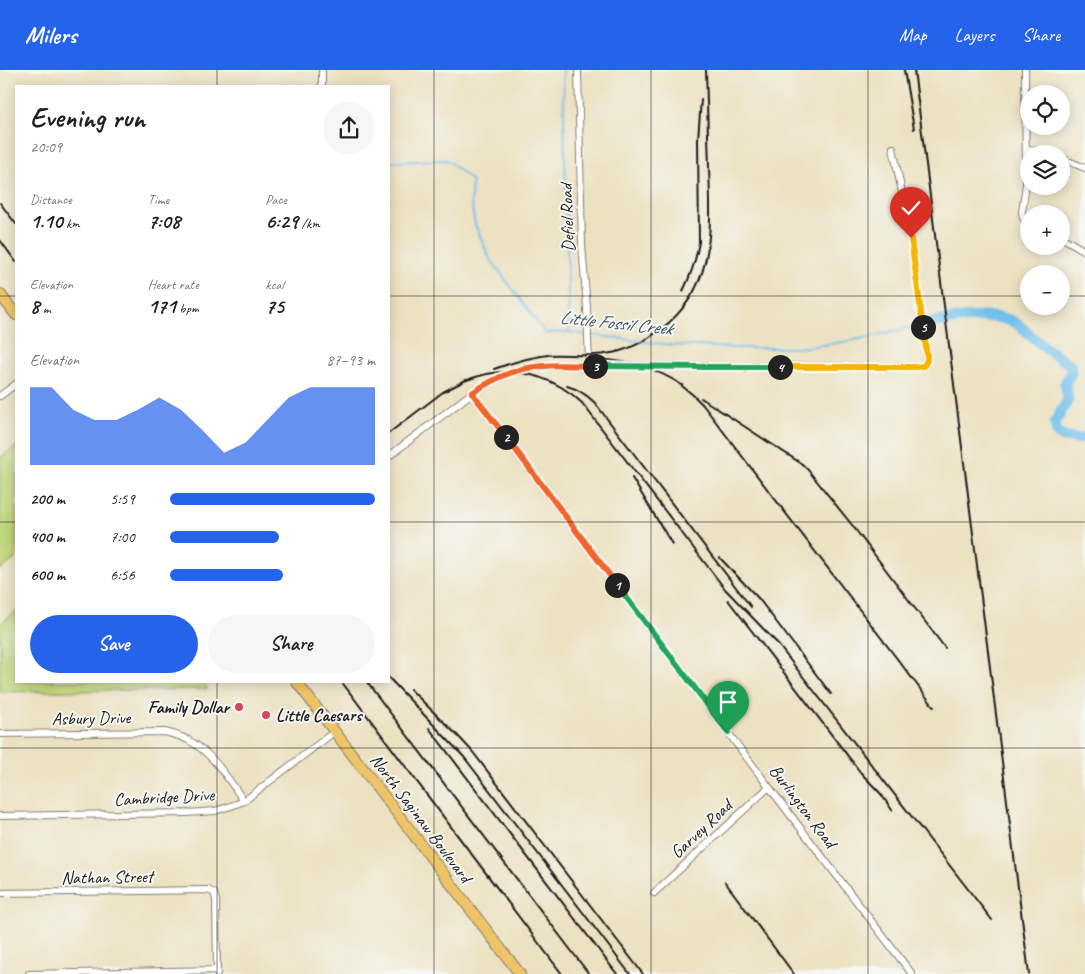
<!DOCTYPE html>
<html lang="en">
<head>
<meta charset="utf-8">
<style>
	:root { --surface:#fff; --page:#f6f6f6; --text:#222; --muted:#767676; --accent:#2563eb }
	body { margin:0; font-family:Caveat,sans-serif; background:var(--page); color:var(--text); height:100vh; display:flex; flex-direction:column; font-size:19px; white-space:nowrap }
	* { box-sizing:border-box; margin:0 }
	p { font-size:16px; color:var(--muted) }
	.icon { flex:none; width:28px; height:28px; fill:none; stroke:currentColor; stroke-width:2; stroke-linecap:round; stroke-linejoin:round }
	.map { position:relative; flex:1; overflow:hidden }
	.side { position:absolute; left:15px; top:15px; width:375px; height:598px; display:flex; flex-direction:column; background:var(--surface); border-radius:0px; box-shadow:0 2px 12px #0003 }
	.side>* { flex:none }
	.buttons { position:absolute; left:1020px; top:15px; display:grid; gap:10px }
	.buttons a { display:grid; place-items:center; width:50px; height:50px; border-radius:50%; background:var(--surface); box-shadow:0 2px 12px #0003; font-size:25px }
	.pin { position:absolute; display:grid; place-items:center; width:42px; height:42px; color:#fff; margin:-51px -21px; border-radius:50% 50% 50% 0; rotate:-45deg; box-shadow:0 0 5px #0007 }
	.pin .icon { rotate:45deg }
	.km { position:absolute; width:25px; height:25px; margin:-12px; border-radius:50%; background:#222; color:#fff; font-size:14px; line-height:25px; text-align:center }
	.round { display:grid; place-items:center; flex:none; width:52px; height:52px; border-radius:26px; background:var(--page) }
	.summary { display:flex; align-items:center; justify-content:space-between; height:85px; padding:0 15px }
	h1 { font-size:28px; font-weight:700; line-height:38px }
	.metrics { display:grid; grid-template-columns:repeat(3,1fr); gap:8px; height:85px; padding:5px 15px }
	.metrics div { display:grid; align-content:center }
	.metrics b { font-size:21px; font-weight:700 }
	.metrics small { font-size:14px; font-weight:400 }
	.metrics p { font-size:14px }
	.chart { height:140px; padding:10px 15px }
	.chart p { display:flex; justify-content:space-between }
	.chart svg { width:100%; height:90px; margin-top:5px; fill:var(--accent); opacity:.7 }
	.cta { display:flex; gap:10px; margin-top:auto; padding:10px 15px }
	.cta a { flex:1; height:58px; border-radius:30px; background:var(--accent); color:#fff; font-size:20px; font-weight:700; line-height:58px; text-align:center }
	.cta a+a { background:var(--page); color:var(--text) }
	ul { padding:0 15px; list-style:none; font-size:16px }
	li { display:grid; grid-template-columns:80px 60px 1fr; align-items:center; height:38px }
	li i { height:12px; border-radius:6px; background:var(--accent) }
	header { display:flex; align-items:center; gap:30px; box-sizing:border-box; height:70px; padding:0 25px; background:var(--accent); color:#fff }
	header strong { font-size:24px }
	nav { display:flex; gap:28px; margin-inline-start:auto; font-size:18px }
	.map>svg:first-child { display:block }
</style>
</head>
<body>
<header>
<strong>Milers</strong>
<nav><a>Map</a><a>Layers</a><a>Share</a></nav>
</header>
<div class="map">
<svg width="1085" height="904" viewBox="0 0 1085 904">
	<rect width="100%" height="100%" fill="#f6f6f2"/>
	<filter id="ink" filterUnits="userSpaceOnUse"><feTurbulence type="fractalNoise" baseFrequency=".02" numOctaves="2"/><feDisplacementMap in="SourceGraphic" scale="10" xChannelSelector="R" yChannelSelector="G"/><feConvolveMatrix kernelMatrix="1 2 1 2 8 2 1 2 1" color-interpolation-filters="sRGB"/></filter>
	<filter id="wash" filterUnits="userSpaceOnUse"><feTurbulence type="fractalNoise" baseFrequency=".0096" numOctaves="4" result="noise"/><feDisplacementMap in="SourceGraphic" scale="20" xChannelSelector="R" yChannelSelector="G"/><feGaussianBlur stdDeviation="1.12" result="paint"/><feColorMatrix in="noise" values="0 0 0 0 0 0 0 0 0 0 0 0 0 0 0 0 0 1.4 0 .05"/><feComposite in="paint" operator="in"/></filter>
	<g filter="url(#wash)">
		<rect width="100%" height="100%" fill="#ece1c1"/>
		<path fill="#c0d67a" stroke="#6e794b" d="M 16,376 L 16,488 L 0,500 L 0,388 Z
			M 16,541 L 16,611 L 202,611 L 208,619 L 0,622 L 0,554 Z"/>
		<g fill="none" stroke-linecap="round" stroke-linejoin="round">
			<path stroke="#70c0eb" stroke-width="2" d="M 563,0 L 569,262
				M 389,92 L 447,90 L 472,111 L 471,133 L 475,154 L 489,187 L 545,263 L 569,262 L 586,265
				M 591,265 L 672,275 L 737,278 L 799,278 L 851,271 L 916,256"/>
			<path stroke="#70c0eb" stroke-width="11" d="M 929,253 C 953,250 992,241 1014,252 C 1021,256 1028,264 1035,269 C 1046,279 1057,287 1070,294 L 1071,303 L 1065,313 L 1068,330 L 1055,352 L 1057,363 L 1064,367 L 1085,369"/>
		</g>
	</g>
	<g filter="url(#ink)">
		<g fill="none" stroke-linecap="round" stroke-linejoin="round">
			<g stroke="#847e6e" stroke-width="8">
				<path id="street" d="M 322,0 L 322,16
					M 578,0 L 582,175 L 587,238 L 589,295
					M 1025,0 L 1026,114 L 1022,142 L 1023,148 L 1029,153
					M 1026,78 L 1049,84
					M 1061,88 L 1085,98
					M 1061,167 L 1085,181
					M 472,323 L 769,717 L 912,904
					M 0,326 L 16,314
					M 389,386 L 472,323 L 492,311 L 511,302 L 525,299 L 541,296 L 589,295 L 707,297 L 829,296 L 916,297 L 924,296 L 927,286 L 911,168 L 893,78
					M 0,664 L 165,662 C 173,664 181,666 188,670 C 213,683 228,709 244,731
					M 0,746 L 187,743 L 215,741 L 231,736 L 244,731 L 334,662
					M 0,823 L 208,820 L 214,823 L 216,830 L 217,904
					M 654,823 L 769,717
					M 29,904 L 217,900"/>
			</g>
			<g stroke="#847e6e" stroke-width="12">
				<path id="primary" d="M 0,224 L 16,245
					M 296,611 L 520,904"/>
			</g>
			<use href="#street" stroke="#fff" stroke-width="6"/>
			<use href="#primary" stroke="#efc469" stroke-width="10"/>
			<path stroke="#1c1c1c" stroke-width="2" d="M 904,0 L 914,59
				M 914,0 L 1029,904
				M 0,133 L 16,154
				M 0,170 L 16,192
				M 683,221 C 691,205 696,190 699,172 L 698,69 L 701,30
				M 599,289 C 631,292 654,297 682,315
				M 494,299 C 511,293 529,287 548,285 C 572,284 596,288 620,281 C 635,277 648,269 660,260 C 716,218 711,161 709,98 C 708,66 707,33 706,0
				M 676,311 L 693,325 L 703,335 L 934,637
				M 461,312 C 470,309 478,306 487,304 C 522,297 557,309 582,333 L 725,519 L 776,572 L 992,850
				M 567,316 C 578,319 587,325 595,333 L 751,537
				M 701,328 L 802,394 L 808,400 L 852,455 L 945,578
				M 389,363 L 443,322 L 466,310
				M 632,408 L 672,474
				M 720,488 L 759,529 L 831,624
				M 728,530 L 861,703 L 881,724 L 892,740
				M 389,608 L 464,687 L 630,904
				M 341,611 L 562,904
				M 366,611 L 589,904
				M 410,619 L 458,666 L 472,681 L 643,904
				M 429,658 L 617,904
				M 725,812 L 794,904"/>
		</g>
	</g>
	<g fill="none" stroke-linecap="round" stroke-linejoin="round" filter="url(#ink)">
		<g stroke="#fff" stroke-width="10">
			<path id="split-1" d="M 617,515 L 728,662"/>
		</g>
		<g stroke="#fff" stroke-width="10">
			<path id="split-2" d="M 506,367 L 617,515"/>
		</g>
		<g stroke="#fff" stroke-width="10">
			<path id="split-3" d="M 506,367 L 472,323 C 484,315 496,308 510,303 C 535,293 569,295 595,296"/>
		</g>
		<g stroke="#fff" stroke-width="10">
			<path id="split-4" d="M 595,296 L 707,297 L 780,297"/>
		</g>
		<g stroke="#fff" stroke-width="10">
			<path id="split-5" d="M 780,297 L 916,297 L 924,296 L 927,290 L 927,286 L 923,257"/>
		</g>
		<g stroke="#fff" stroke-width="10">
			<path id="split-6" d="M 911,168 L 923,257"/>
		</g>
		<use href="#split-1" stroke="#22a559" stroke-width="6"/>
		<use href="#split-2" stroke="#f0652b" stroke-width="6"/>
		<use href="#split-3" stroke="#f0652b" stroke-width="6"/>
		<use href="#split-4" stroke="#22a559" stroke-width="6"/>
		<use href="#split-5" stroke="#f5b400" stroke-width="6"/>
		<use href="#split-6" stroke="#f5b400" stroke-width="6"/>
	</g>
	<path fill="none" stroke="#1c1c1c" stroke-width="1" stroke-opacity="0.55" d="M 217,0 L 217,16M 434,0 L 434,904M 651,0 L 651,904M 868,0 L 868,904M 0,226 L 16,226M 389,226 L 1029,226M 1061,226 L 1085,226M 0,452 L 16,452M 389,452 L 1085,452M 217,611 L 217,904M 0,678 L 1085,678"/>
	<g fill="#d1495b" stroke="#f6f6f2" stroke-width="2">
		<circle cx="239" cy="637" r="5"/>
		<circle cx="266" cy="645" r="5"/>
	</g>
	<g text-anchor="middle" stroke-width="4" stroke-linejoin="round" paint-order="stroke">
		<g font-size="18" fill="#1c1c1c" stroke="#f6f6f2">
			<text transform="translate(567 148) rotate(-92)" y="6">Defiel Road</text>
			<text transform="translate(91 648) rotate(-1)" y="6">Asbury Drive</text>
			<text transform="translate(164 727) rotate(-3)" y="6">Cambridge Drive</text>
			<text transform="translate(803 736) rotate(53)" y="6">Burlington Road</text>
			<text transform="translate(421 748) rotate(53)" y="6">North Saginaw Boulevard</text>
			<text transform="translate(701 759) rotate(-43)" y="6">Garvey Road</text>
			<text transform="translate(107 807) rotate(-1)" y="6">Nathan Street</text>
		</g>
		<g font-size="18" font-weight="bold" fill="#1c1c1c" stroke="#f6f6f2" text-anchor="end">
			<text x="229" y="643">Family Dollar</text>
			<text x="276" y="651" text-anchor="start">Little Caesars</text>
		</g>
		<g font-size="19" font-style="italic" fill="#395564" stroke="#f6f6f2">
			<text transform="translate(616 252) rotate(6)" y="7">Little Fossil Creek</text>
		</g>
	</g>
</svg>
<div class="buttons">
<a><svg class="icon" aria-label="locate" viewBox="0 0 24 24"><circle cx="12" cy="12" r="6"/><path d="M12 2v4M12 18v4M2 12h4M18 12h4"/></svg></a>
<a><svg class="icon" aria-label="layers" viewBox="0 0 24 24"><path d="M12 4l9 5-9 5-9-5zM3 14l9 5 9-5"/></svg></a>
<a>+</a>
<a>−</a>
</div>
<div class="pin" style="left:728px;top:662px;background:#1e9e55"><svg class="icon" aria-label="arrive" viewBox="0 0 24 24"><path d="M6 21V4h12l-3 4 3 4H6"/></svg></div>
<div class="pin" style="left:911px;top:168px;background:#d93025"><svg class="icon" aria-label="check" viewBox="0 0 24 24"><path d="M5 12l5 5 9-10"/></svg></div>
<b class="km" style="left:617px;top:515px">1</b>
<b class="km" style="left:506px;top:367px">2</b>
<b class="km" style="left:595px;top:296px">3</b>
<b class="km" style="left:780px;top:297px">4</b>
<b class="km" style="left:923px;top:257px">5</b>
<section class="side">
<div class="summary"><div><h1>Evening run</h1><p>20:09</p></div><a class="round"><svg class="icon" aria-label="share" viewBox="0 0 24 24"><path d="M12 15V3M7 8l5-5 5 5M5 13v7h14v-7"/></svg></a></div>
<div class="metrics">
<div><p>Distance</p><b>1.10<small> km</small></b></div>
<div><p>Time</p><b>7:08</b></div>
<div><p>Pace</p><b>6:29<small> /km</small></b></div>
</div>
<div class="metrics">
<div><p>Elevation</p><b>8<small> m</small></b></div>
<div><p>Heart rate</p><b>171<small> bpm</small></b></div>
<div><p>kcal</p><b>75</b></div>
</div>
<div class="chart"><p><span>Elevation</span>87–93 m</p>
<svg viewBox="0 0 160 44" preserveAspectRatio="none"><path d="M0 44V6L10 6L20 17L30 22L40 22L50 17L60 11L70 17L80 27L90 38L100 33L110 22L120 11L130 6L140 6L150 6L160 6V44z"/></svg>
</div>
<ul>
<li><b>200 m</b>5:59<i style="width:100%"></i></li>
<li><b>400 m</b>7:00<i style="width:53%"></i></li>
<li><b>600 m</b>6:56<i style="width:55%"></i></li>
</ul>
<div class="cta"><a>Save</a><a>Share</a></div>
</section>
</div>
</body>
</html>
